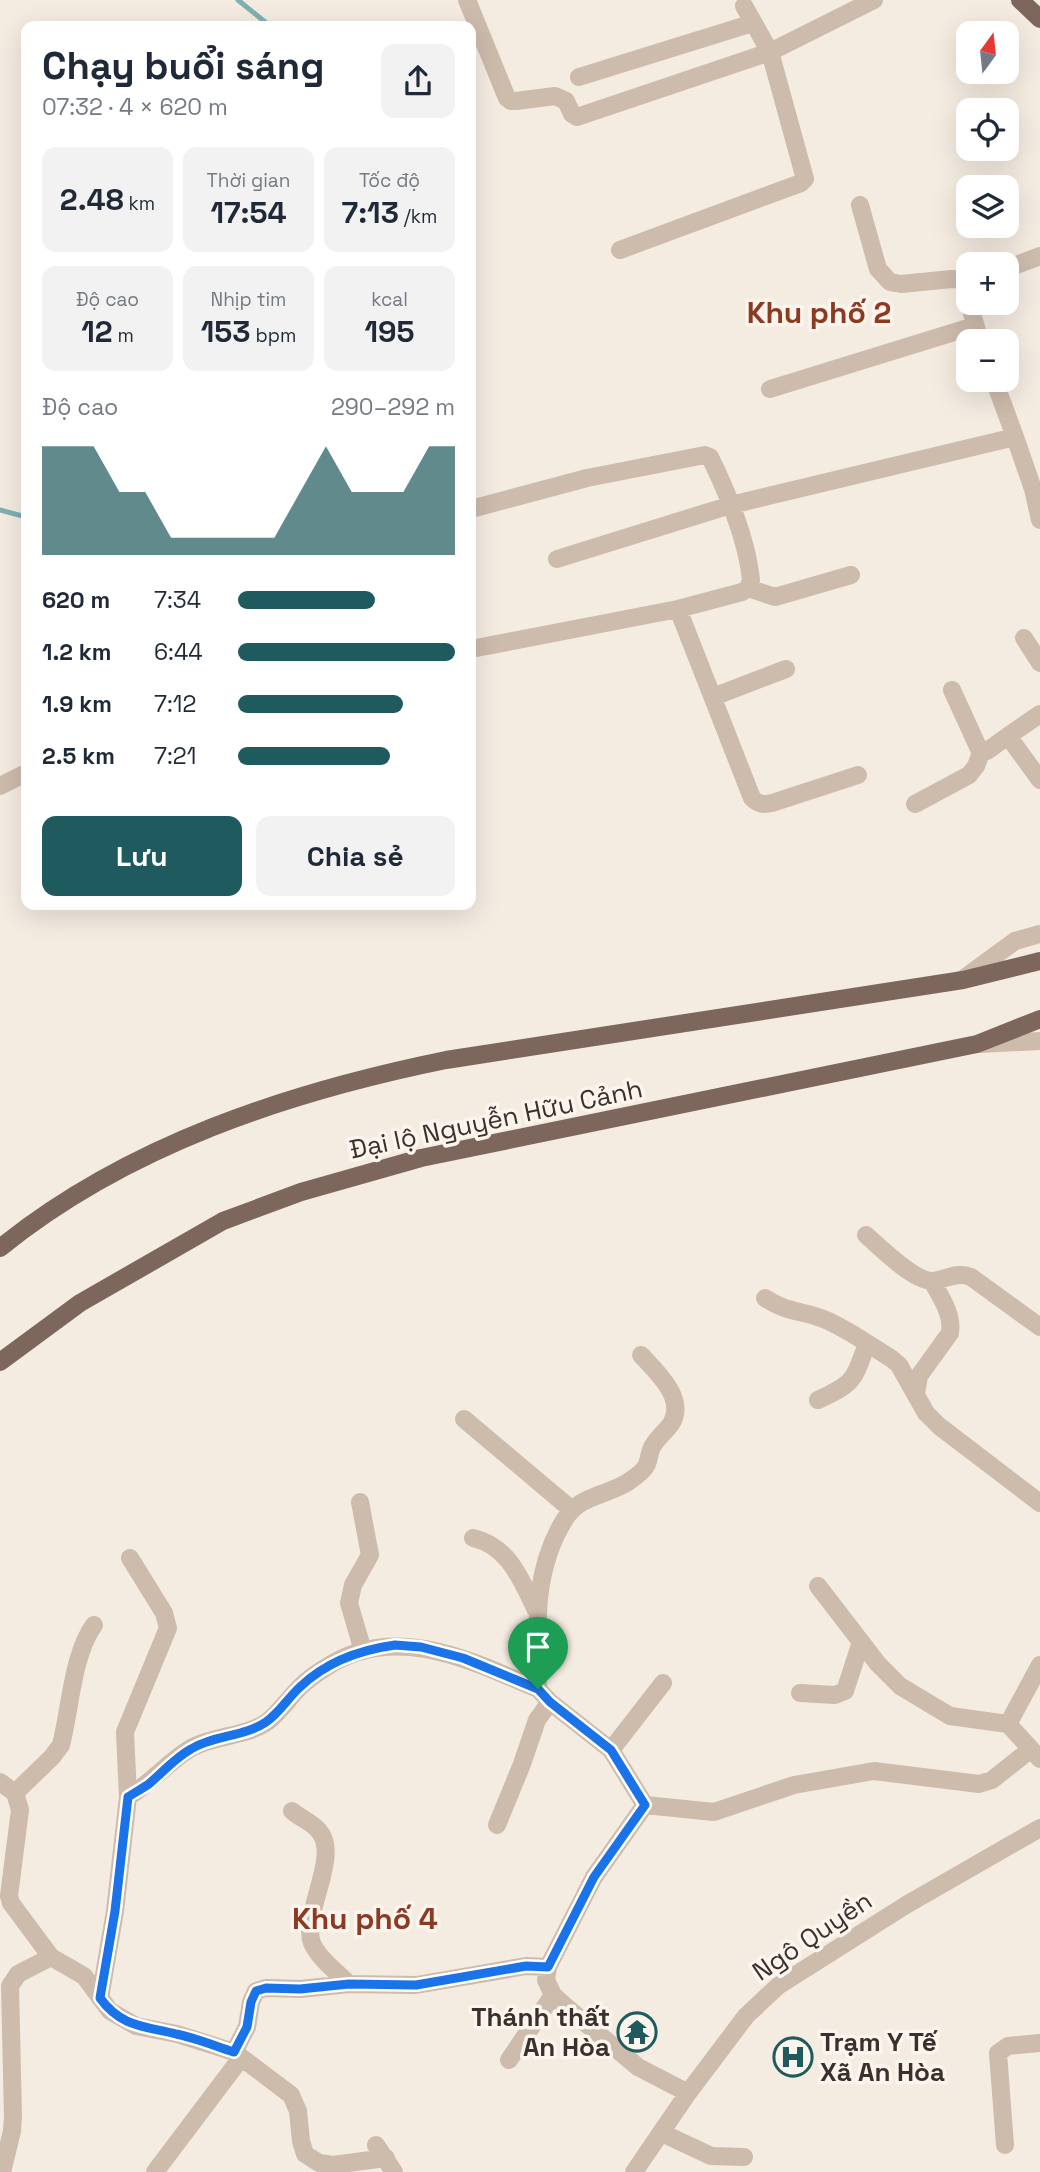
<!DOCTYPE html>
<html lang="vi">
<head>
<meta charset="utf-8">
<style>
	:root { --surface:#fff; --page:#f2f2f3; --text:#1f2937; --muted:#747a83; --accent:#1f5a5e }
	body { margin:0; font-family:"Space Grotesk",sans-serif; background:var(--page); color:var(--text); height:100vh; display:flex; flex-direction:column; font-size:26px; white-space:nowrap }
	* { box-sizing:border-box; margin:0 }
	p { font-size:23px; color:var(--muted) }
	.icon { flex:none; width:38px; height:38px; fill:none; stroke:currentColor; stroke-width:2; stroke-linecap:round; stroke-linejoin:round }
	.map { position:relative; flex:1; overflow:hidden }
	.details { position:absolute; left:21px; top:21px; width:455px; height:889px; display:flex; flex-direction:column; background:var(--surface); border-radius:14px; box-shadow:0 7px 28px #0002 }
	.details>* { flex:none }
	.needle { width:46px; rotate:15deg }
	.tools { position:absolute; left:956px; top:21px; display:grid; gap:14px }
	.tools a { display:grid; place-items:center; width:63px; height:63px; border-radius:14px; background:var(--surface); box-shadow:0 7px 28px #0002; font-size:35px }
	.pin { position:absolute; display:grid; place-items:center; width:60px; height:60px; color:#fff; margin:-72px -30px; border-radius:50% 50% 50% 0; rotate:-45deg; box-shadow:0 0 7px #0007 }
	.pin .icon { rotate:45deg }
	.round { display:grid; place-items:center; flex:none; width:74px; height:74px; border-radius:14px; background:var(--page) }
	.headline { display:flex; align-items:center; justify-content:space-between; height:119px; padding:0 21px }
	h1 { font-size:38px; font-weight:700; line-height:52px }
	.metrics { display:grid; grid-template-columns:repeat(3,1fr); gap:10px; height:119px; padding:7px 21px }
	.metrics div { display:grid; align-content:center; border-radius:14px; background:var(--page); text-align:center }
	.metrics b { font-size:30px; font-weight:700 }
	.metrics small { font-size:19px; font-weight:400 }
	.metrics p { font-size:19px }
	.chart { height:196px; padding:14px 21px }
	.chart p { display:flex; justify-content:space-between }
	.chart svg { width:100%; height:126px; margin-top:7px; fill:var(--accent); opacity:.7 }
	.primary-button { display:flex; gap:14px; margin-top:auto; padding:14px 21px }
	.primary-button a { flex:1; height:80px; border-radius:14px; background:var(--accent); color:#fff; font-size:28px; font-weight:700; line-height:80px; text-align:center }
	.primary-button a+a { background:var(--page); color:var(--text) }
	ul { padding:0 21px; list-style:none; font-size:23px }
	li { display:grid; grid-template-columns:112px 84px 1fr; align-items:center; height:52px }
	li i { height:18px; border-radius:9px; background:var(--accent) }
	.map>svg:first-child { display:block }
</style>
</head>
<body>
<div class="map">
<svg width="1040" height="2172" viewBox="0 0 1040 2172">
	<rect width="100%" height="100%" fill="#f4ebe1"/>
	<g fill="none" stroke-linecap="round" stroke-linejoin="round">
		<path stroke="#7fb0b2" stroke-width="5" d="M 238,0 L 270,26
			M 0,510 L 26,517"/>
		<path stroke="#cdbbac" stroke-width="18" d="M 467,0 L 507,98 L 511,101 L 516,101 L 555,96 L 566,101 L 572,114 L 577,117 L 770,52 L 874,0
			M 579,77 L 753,23
			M 860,205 L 878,269 L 890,282 L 901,284 L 952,279 L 968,280
			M 620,250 L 801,183 L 805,179 L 770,52 L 744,6
			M 1006,269 L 1040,256
			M 969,303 L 980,341
			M 770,389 L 974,326
			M 1015,437 L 1033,489 L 1040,520
			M 471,509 L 587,478 L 705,455 L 710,457 C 728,494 747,540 751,580 L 748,588 L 742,592 L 678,609 L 471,649
			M 557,559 L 731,505 L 1015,437 L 994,380
			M 748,588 L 775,597 L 851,575
			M 678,609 L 752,798 C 758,804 763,805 772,803 L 858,775
			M 1024,638 L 1040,663
			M 952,690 L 979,749 L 987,751 L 1008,736
			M 713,697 L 786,669
			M 1040,714 L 1008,736 L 1040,780
			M 0,786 L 26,773
			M 915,804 L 969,775 L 976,766 L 982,750
			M 963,979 L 1015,941 L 1040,934
			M 980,1044 L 1040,1041
			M 866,1235 C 880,1247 915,1283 934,1281 C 949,1278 956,1272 971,1277 L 1040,1327
			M 765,1298 C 787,1313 803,1310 826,1320 C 849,1330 871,1346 892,1359 L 899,1365 L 926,1413 L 939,1426 L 1040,1503
			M 641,1355 C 656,1371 687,1399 671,1424 C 666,1431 658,1437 654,1444 C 649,1450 650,1457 647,1464 C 645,1470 634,1478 628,1482 C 606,1496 580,1495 565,1519 C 532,1571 537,1630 538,1689 L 550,1702 L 611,1750 L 645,1805 L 714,1812 L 794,1785 L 874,1771 L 979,1784 L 992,1780 L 1031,1749
			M 916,1394 L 919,1376 L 950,1333 C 953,1314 941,1298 932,1281
			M 818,1400 C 855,1383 853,1381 867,1344
			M 464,1419 L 572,1510
			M 360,1502 L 370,1555 L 353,1585 L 349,1603 L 363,1651
			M 473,1538 C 509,1546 521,1580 536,1610
			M 818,1586 L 878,1664 L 900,1686 L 950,1716 L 1008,1724 L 1040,1759
			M 800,1693 L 835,1695 L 845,1691 L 861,1642
			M 1008,1724 L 1040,1665
			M 611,1750 L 663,1683
			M 0,1782 L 15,1793 L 20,1810 L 9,1896 L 11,1903 L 51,1957 L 84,1976 L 110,2011 L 136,2026 L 177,2034 L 234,2052
			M 15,1793 L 52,1757 L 61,1745 C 70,1710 73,1653 94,1625
			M 128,1797 C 152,1782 168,1762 191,1748 C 215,1735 245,1737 267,1722 C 279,1713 289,1698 300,1687 C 307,1680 317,1673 325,1668 C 394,1621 472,1661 538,1689
			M 645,1805 L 594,1877 L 548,1967 L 546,1980 L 553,1995 L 565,2006 L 638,2067 L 688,2093
			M 292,1811 C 300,1818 313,1823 319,1831 C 341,1856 301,1914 312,1943 C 319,1959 337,1972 349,1984 L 300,1989 L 266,1988 L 256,1991 L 251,2002 L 247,2027 L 234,2052 L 291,2095 L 298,2111 L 301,2141 L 305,2154 L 319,2163 L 333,2165 L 386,2158
			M 497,1825 L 522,1764 L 537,1720 L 550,1702
			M 349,1984 L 416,1985 L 526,1966 L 548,1967
			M 100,1998 L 115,1911 L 128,1797 L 125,1732 L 168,1628 L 164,1613 L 130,1558
			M 509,2060 L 553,1995
			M 662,2133 L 711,2156 L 744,2157
			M 376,2145 L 394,2172
			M 1005,2145 L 998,2053 L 1008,2046 L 1040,2043
			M 2,2172 L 12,2131 L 13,2116 L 10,1986 L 18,1974 L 51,1957
			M 155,2172 L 241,2058
			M 634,2172 L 688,2093 L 746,2016 L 778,1986 L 906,1905 L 1040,1828"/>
		<path stroke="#7d675c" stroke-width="18" d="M 1020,0 L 1040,19
			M 0,1248 C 127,1145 289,1092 446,1060 L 963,980 L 1040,961
			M 0,1362 L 80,1303 L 223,1221 L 301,1192 L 421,1158 L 977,1044 L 1040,1019"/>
	</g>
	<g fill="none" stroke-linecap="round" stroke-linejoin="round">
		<g stroke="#fff" stroke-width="14">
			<path id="route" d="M 395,1645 L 421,1647 L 463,1658 L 538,1689 L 550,1702 L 611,1750 L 645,1805 L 594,1877 L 548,1967 L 526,1966 L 416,1985 L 349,1984 L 300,1989 L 266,1988 L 256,1991 L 251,2002 L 247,2027 L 234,2052 C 215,2046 196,2038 176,2034 C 144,2026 121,2027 100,1998 L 115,1911 L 128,1797 C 135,1792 144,1788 150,1783 C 164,1771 175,1758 191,1749 C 214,1735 244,1737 266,1722 C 279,1713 288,1698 300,1687 C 326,1662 359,1650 395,1645 Z"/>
		</g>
		<use href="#route" stroke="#1a73e8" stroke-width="9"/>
	</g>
	<defs>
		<g id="temple-ring" transform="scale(2.0125)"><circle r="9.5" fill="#fbf5ee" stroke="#1f5a5e" stroke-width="1.5"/><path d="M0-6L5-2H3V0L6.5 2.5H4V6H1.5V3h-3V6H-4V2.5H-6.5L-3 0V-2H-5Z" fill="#1f5a5e"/></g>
		<g id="hospital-ring" transform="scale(2.0125)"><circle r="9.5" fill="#fbf5ee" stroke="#1f5a5e" stroke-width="1.5"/><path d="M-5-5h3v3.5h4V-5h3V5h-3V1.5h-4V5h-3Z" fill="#1f5a5e"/></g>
	</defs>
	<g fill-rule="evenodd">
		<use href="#temple-ring" x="637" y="2032"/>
		<use href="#hospital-ring" x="793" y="2057"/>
	</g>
	<g text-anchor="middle" stroke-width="7" stroke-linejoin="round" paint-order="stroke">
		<g font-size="26" fill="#3b302b" stroke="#fbf5ee">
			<text transform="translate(496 1119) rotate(-12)" y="9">Đại lộ Nguyễn Hữu Cảnh</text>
			<text transform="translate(812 1936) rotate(-34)" y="9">Ngô Quyền</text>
		</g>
		<g font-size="26" font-weight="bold" fill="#3b302b" stroke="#fbf5ee" text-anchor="end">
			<text x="610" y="2026">Thánh thất<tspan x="610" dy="30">An Hòa</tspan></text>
			<text x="820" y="2051" text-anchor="start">Trạm Y Tế<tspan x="820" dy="30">Xã An Hòa</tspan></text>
		</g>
		<g font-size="30" font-weight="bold" fill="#8c3b22" stroke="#fbf5ee">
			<text x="819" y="323">Khu phố 2</text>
			<text x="365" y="1929">Khu phố 4</text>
		</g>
	</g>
</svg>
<div class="tools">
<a><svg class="needle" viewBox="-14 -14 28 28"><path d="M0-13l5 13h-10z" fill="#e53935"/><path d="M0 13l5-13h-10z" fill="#747a83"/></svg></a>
<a><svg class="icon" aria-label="locate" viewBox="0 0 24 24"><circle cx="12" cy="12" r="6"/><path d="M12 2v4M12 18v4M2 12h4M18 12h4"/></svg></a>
<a><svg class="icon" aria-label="layers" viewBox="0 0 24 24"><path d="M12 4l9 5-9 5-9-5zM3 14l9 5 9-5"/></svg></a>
<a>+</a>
<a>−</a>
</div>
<div class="pin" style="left:538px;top:1689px;background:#1e9e55"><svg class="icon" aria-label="arrive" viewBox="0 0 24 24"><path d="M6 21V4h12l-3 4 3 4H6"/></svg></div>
<section class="details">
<div class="headline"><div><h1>Chạy buổi sáng</h1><p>07:32 · 4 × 620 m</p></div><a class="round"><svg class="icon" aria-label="share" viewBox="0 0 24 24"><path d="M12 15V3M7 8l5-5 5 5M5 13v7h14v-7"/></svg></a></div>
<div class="metrics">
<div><b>2.48<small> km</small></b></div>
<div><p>Thời gian</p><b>17:54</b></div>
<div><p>Tốc độ</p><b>7:13<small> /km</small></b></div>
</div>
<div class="metrics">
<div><p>Độ cao</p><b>12<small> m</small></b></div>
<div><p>Nhịp tim</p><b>153<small> bpm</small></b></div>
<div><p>kcal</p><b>195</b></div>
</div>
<div class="chart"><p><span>Độ cao</span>290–292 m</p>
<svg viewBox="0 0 160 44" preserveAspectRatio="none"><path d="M0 44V6L10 6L20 6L30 22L40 22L50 38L60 38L70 38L80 38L90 38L100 22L110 6L120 22L130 22L140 22L150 6L160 6V44z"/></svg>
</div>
<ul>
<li><b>620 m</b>7:34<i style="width:63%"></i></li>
<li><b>1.2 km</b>6:44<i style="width:100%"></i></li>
<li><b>1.9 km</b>7:12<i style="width:76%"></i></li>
<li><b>2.5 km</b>7:21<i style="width:70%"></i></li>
</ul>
<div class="primary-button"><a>Lưu</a><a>Chia sẻ</a></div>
</section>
</div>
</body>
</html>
